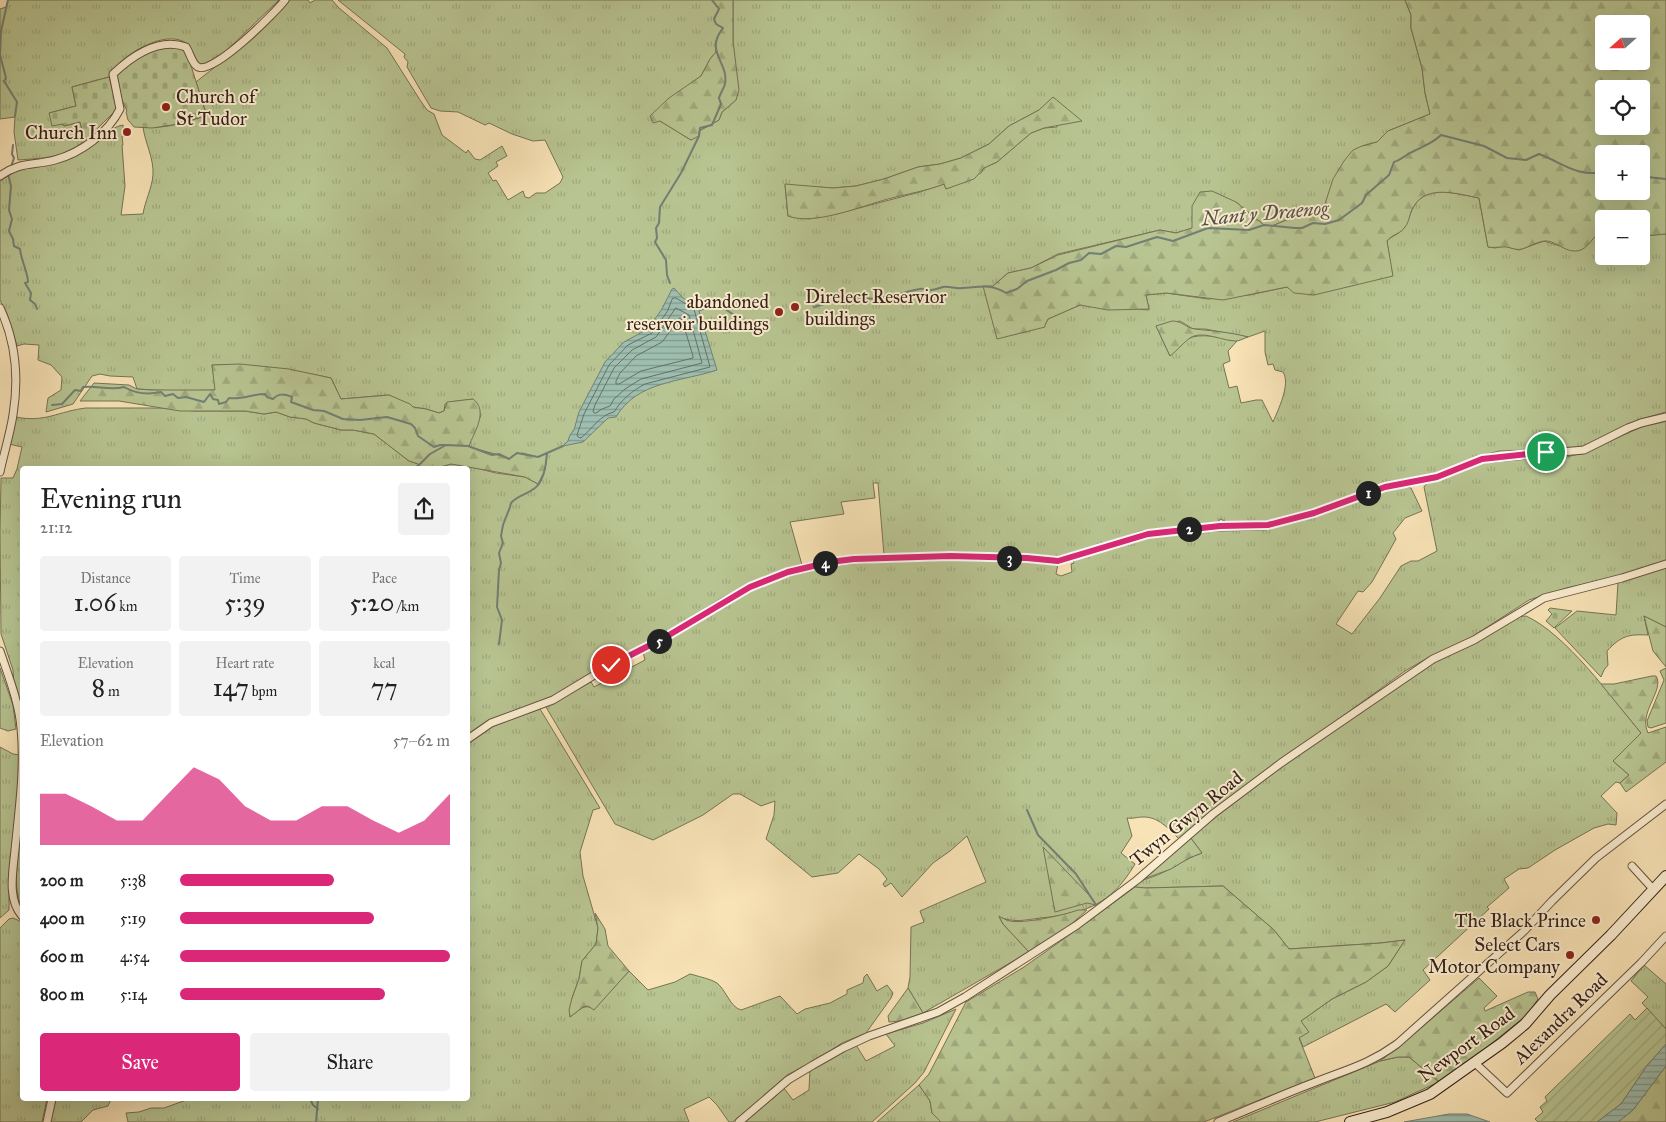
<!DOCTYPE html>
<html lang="en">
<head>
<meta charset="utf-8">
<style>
	:root { --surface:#fff; --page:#f2f2f2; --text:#222; --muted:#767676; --accent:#db2777 }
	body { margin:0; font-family:"IM FELL Great Primer",serif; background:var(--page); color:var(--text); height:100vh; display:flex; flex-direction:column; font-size:19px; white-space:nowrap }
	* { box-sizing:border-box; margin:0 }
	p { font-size:16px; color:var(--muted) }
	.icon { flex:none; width:28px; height:28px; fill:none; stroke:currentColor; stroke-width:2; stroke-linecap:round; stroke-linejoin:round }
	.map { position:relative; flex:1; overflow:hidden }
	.side { position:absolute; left:20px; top:466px; width:450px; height:635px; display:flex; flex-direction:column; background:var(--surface); border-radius:5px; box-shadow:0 5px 20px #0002 }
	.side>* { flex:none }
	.needle { width:32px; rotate:249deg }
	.tools { position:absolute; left:1595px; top:15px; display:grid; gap:10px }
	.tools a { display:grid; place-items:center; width:55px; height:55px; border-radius:5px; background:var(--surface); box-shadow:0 5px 20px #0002; font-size:25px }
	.pin { position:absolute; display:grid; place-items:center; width:42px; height:42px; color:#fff; margin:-21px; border:2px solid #fff; border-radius:50%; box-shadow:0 1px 5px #0007 }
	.km { position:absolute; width:25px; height:25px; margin:-12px; border-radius:50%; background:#222; color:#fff; font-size:14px; line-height:25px; text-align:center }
	.round { display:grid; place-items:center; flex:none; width:52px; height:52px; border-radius:5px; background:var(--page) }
	.headline { display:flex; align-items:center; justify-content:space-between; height:85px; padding:0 20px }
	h1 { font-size:28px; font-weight:600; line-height:38px }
	.stats { display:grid; grid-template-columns:repeat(3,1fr); gap:8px; height:85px; padding:5px 20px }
	.stats div { display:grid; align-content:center; border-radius:5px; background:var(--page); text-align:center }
	.stats b { font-size:25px; font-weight:600 }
	.stats small { font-size:14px; font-weight:400 }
	.stats p { font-size:14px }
	.chart { height:140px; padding:10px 20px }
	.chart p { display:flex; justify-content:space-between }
	.chart svg { width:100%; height:90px; margin-top:5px; fill:var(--accent); opacity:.7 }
	.button { display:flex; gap:10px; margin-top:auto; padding:10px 20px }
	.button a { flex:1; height:58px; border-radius:5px; background:var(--accent); color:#fff; font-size:20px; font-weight:600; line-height:58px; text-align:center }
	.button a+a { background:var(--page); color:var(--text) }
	ul { padding:0 20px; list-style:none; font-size:16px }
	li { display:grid; grid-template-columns:80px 60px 1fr; align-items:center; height:38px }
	li i { height:12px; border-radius:6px; background:var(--accent) }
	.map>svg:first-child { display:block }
</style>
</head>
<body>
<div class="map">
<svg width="1666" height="1122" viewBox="0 0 1666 1122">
	<defs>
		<pattern id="grass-tufts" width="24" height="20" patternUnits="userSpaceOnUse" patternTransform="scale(1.25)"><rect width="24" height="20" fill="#b8c592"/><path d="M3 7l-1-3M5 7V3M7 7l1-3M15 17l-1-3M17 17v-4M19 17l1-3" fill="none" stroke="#9fa97d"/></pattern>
		<pattern id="forest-firs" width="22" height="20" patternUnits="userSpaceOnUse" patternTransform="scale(1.25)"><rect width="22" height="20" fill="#b8c592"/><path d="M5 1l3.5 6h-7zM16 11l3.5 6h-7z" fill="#9fa97d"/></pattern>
		<pattern id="cemetery-stones" width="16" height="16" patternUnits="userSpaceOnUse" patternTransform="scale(1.25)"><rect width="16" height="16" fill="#b8c592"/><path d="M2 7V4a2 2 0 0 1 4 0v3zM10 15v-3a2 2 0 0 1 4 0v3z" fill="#9fa97d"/></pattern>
		<pattern id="garden-furrows" width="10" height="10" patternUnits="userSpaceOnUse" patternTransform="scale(1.25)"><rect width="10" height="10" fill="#b8c592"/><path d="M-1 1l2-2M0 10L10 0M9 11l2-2" fill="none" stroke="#9fa97d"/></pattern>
		<pattern id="water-rules" width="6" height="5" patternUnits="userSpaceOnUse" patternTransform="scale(1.25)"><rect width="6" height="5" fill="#9dbeb0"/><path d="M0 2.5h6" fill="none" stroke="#819a8e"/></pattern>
	</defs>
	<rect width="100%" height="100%" fill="#f8e3b6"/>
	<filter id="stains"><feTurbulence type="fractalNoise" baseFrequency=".004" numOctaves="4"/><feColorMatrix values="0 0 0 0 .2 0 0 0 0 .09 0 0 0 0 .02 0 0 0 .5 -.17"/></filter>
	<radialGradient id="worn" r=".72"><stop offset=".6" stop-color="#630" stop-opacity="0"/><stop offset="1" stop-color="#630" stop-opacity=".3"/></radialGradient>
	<path fill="url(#grass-tufts)" stroke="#767356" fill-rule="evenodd" d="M 8,0 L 279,0 L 226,51 L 203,65 L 198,64 C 195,58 191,47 186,43 C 165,28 117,57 109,77 L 72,87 L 76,106 L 49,113 L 64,126 L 80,122 L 85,141 C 61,158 46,158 18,160 L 14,132 L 15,117 L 0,119 L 0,9 L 6,7 Z
		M 290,0 L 308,0 L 310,3 L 315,0 L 332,0 L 339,8 L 387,48 L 420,100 L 427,110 L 434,114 L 442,135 L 466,153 L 468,150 L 475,159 L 480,160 L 502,146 L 507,156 L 496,162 L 498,166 L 488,173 L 493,181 L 496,180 L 508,200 L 523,191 L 525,197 L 529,198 L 536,193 L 545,193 L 560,183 L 563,177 L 545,140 L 533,141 L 512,134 L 489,123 L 485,125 L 458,112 L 440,111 L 431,108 L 407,67 L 408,62 L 404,57 L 405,54 L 338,0 L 712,0 L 719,9 L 714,18 L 723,28 C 717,36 714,43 716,52 L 710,59 L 701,76 L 686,87 L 660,121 L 691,140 L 699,131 L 719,120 L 722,112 L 736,100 L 736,74 L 733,41 L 733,0 L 1405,0 L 1411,15 L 1411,28 L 1422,68 L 1425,93 L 1430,114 L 1388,131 L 1377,142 L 1362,146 L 1328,196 L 1325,204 L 1272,226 L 1264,225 L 1236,202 L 1193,217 L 1193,228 L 1176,233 L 1160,230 L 1058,254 L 1031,268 L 1008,273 L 993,286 L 997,338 L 1029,331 L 1045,325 L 1048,319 L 1080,305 L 1149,310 L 1146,295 L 1166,293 L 1208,299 L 1249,295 L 1287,287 L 1392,276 L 1387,241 C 1391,236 1398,235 1402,230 C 1409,223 1409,214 1414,206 C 1427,184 1458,194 1479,198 L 1488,247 L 1495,248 L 1504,246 L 1519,250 L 1544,241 L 1560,246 L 1585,247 L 1595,235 L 1604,230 L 1604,256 L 1641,256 L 1641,236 L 1666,234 L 1666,412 L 1638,420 L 1595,443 L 1578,448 L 1499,451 L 1474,458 L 1427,477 L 1400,480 L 1317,510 L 1260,524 L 1227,524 L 1225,521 L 1220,519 L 1218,523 L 1141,531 L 1082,553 L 1059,558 L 884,555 L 878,483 L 873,483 L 875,498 L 841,502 L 844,514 L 790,522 L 802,565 L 772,575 L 743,587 L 720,599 L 666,633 L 608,662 L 547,700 L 491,720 L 468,734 L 468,469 L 433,469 L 451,464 L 468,466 L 496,473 L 525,477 L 538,484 L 547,454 L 538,457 L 522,453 L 509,459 C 496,453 482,452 468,446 L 481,415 L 473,399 C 463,401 455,400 445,404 L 444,411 L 439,413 L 426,409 L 413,407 L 389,395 L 341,399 L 331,378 C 289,369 256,364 212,365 L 216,390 L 175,391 L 137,389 L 133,377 L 110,376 L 100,374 L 92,376 L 73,404 L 46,412 L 48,398 L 61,390 L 62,377 L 51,365 L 38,360 L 39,345 L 24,344 L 17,346 L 7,314 L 0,300 L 0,181 C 5,177 10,172 16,170 C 39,162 63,163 84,151 C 97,144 109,127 123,125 L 124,136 L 122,136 L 123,145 L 122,145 L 125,186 L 121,215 L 143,214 C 145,201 152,188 153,175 C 154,158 145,143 143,127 C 164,129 184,123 202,117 L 205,110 L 196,82 L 263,29 ZM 1053,98 L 1057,127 L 1044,128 L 1031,133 L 997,162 L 984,168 L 981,173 L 946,189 L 944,184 L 920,192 L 836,214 L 809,219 L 788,216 L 785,185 L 833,188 L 856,186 L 884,179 L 918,167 L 940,164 L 961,158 L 989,144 L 1009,126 L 1039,110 ZM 1180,321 L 1193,329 L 1205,329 L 1248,337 L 1265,331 L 1265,352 L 1268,365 L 1273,364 L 1275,370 L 1283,372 C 1291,384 1278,410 1273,422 L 1262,400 L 1256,400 L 1241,403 L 1237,386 L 1229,388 L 1223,364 L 1230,361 L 1228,351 L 1237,341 C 1224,338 1199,332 1188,339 C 1182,344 1176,350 1170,356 L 1156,326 Z
		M 86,408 L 164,408 L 194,411 L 245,411 L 264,414 L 276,412 L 290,417 L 306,419 L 314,423 L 341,430 L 353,430 L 374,434 L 409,461 L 419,464 L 415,469 L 22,469 L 22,715 L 14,687 L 13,670 L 1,634 L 0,534 L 1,478 L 13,478 L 17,469 L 22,447 L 9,444 L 16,417 C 45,423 59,411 86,408 Z
		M 1666,420 L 1666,562 L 1625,575 L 1566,588 L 1529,600 L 1467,640 L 1443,652 L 1424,660 L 1405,671 L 1201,819 L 1179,839 C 1169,829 1158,816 1142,817 C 1137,817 1133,819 1127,818 L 1132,836 L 1121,853 L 1135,864 C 1111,905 1086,913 1041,918 C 1024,920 1015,923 999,917 L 1003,924 L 1029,952 L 923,1013 L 908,988 L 910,977 L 911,927 L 924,922 L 920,911 L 986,882 L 967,836 L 950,851 L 933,863 L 902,897 L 891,883 L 885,887 L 883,884 L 887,879 L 879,869 L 859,854 L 838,873 L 812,877 L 766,839 L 774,815 L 775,801 L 761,806 L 740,794 L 733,794 L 703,815 L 653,840 L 615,824 L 546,707 L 591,682 L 594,687 L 645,660 L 643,652 C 667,638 691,624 715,610 C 727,603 739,595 751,589 C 800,566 853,563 907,560 C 958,558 1007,558 1058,564 L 1056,574 L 1061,576 L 1072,572 L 1071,564 L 1074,563 L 1073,560 L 1154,535 L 1177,532 L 1265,530 L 1317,514 L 1384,490 L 1402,486 L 1411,488 L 1422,511 L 1405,518 L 1393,533 L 1396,539 L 1372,582 L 1363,592 L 1358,591 L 1336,624 L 1352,634 L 1380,598 L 1401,566 L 1411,561 L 1418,561 L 1437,551 L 1424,487 L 1427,483 L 1476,464 L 1495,459 L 1549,456 L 1566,457 L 1584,453 L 1650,423 Z
		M 1666,568 L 1666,627 L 1644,616 L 1648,635 C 1628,634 1621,636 1607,651 L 1608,665 L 1604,670 L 1601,677 L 1555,628 L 1577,611 L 1616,615 L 1618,582 Z
		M 1526,616 C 1566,634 1612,698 1641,733 L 1613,761 L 1629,775 L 1620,783 L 1616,782 L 1601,796 L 1617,813 L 1616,825 L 1608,824 L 1594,828 L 1555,850 L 1528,868 L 1519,869 L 1504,879 L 1509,888 L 1487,907 L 1489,909 L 1423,970 L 1430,980 L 1395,1012 L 1386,1004 L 1303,1047 L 1299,1037 L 1301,1021 L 1332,999 L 1366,982 L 1388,966 L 1405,940 L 1381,943 L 1289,949 L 1274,930 L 1223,886 L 1146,888 L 1135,887 C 1139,880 1144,880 1152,877 C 1170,871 1184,859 1202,853 L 1190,837 L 1280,768 L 1425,667 L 1476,643 L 1515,617 Z
		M 0,668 L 13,705 L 16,729 L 8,731 L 0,728 Z
		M 540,709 L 600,808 L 593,810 L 580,852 L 583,876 L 598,928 L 596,944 L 582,961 L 579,979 L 572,998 L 570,1017 C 579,1011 583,1003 594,1009 L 629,971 L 648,990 L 675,982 L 690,974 L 694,975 C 700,977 711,979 717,983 C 726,990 730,1007 741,1010 L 780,996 L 797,1014 L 805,1009 L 830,1003 L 847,994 L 847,990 L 863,983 L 864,977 L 867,974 L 877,991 L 887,985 L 893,993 L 891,998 L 866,1033 L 842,1043 L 818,1059 L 787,1075 L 766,1095 L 733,1122 L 729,1122 L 717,1105 L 709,1097 L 684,1109 L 689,1122 L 128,1122 L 126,1113 L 139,1112 L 151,1108 L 164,1108 L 189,1099 L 468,1099 L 468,743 L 488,728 Z
		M 0,747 L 13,754 L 20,755 C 20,807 8,858 9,910 L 0,918 Z
		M 22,811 L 22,909 C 10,883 20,839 22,811 Z
		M 13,918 L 22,922 L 22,1099 L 47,1099 L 42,1122 L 0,1122 L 0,928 L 9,919 Z
		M 1644,965 L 1666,984 L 1666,1029 L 1642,1003 L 1648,997 L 1631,981 Z
		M 956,1009 L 924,1072 L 915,1083 L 872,1122 L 745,1122 L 777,1095 L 783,1087 L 793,1100 L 809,1090 L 810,1069 L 856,1045 L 866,1061 L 895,1046 L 886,1034 L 923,1023 Z
		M 1398,1057 L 1409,1057 L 1439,1082 L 1395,1102 L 1315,1122 L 1233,1122 L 1380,1061 Z
		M 919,1085 L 930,1101 L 932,1113 L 941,1122 L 877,1122 Z
		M 56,1099 L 111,1099 L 108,1106 L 93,1110 L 81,1122 L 50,1122 Z"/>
	<path fill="url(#forest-firs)" stroke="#767356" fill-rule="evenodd" d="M 712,0 L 733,0 L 733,41 L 739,90 L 736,100 L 722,112 L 719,120 L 699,131 L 699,136 L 691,140 L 660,121 L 653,123 L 650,116 L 669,98 L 701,76 L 710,59 L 716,52 C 714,43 717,36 723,28 L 716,24 L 714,19 L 719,9 Z
		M 1405,0 L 1666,0 L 1666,234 L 1641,236 L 1641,219 L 1604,219 L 1604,230 C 1594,234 1590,246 1581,250 C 1566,255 1557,240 1544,241 C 1536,242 1529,247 1522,249 C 1515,251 1509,246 1503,247 C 1497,247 1493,248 1488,247 L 1479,198 C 1458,194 1427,184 1414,206 C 1409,213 1410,221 1405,227 C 1401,234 1392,234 1387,241 L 1393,276 L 1314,295 L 1294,293 L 1287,287 L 1223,300 L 1166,293 L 1146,295 L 1149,309 L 1108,310 L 1080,305 L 1048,319 L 1045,325 L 1045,327 L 997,339 L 983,286 L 993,286 L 1008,273 L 1031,268 L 1058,255 L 1160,230 L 1176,233 L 1192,228 L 1192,206 L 1200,192 L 1212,191 L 1236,202 L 1264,225 L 1272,226 L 1325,204 L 1333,179 L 1344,161 L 1353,150 L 1362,146 L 1377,142 L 1388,131 L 1430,114 L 1425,93 L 1422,68 L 1411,28 L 1411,15 ZM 1604,24 L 1641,24 L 1641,61 L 1604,61 ZM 1604,89 L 1641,89 L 1641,126 L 1604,126 ZM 1604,154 L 1641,154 L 1641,191 L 1604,191 Z
		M 1053,97 L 1082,121 L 1044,128 L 1031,133 L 997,162 L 984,168 L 974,179 L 946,189 L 944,184 C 926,191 907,194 888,199 C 862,206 814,226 788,216 L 785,184 L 833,188 L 856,186 L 884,179 L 918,167 L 940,164 L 961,158 L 989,144 L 1009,126 L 1039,110 Z
		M 1172,321 C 1183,321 1186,328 1195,329 C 1212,331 1230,332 1248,337 C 1244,338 1240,341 1236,341 C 1223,341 1207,332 1194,336 C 1187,338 1177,351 1170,356 L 1156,326 Z
		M 240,364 L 289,369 L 331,378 L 341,399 L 389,395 L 410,404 L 413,407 L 426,409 L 439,413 L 444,411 L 447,402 L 473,399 C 489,411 474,432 469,446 C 482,452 496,453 509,459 L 517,453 L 538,457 L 547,453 L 545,470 L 538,484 L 525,477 L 451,464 L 433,469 L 415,469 L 418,464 L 409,461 L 374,434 L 353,430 L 341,430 L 314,423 L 306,419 L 290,417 L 276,412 L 264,414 L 245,411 L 180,411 L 119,401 L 80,401 L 94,383 L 129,385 L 137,389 L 151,390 L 215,390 L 212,365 Z
		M 1644,616 L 1666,627 L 1666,667 L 1653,651 Z
		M 1666,668 L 1666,723 L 1651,728 L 1648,727 L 1647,721 L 1664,680 L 1660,671 Z
		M 1652,676 L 1656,676 C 1665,690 1638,712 1648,733 L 1666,727 L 1666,762 L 1626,792 L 1620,783 L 1629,775 L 1613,761 L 1641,733 L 1601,684 L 1614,684 Z
		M 1190,837 L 1202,853 L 1189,858 L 1171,869 L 1138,881 Z
		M 1043,847 L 1090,896 L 1096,905 L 1087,903 L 1055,912 Z
		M 1223,886 L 1274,930 L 1289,949 L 1381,943 L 1405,940 L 1388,966 L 1366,982 L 1332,999 L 1301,1021 L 1309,1032 L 1299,1038 L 1315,1078 L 1204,1122 L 941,1122 L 932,1113 L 930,1101 L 919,1085 L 929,1074 L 966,1002 L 1024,967 L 1082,926 L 1135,887 L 1146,888 Z
		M 1078,910 L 1087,910 L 1067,928 L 1029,952 L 1003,924 L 999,916 C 1002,918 1006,920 1010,921 C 1023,924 1065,915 1078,910 Z
		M 595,913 L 605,929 L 608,946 L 629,971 L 594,1010 L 588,1006 L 583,1007 L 570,1017 L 569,1010 L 572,998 L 579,979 L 582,961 L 596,944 L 598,928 Z
		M 1479,978 L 1497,996 L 1484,1008 L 1485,1011 L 1528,992 L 1535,992 L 1538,999 L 1527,1015 L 1481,1052 L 1439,1082 L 1409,1057 L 1398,1057 L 1380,1061 L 1407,1040 Z
		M 908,988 L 923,1013 L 900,1021 L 889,1022 L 888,1016 Z
		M 1666,1066 L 1666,1122 L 1618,1122 L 1633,1110 Z"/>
	<path fill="url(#cemetery-stones)" stroke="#767356" d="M 167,47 L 183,48 L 187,53 L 205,110 L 202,117 L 172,125 L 152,128 L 134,127 L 128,120 L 126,112 L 127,111 L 121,98 L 116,76 L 118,72 L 143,54 Z
		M 109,77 L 117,105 L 115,111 L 85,141 L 80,122 L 64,126 L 63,124 L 52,126 L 49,113 L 76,106 L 72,87 Z
		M 1550,608 L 1572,611 L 1554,628 L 1546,621 L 1552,614 L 1548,610 Z"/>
	<path fill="url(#garden-furrows)" stroke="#767356" d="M 1647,1008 L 1666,1029 L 1666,1044 L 1646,1067 L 1621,1104 L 1597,1122 L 1538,1122 L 1535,1119 L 1543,1112 L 1540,1107 L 1547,1101 L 1545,1097 L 1630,1014 L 1635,1020 Z"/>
	<path fill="url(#water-rules)" stroke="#737f74" d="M 674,288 L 683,298 L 692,303 L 704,299 L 707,308 L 699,311 L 717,370 C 681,382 637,381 616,417 L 608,418 L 583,442 L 563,446 L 568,441 L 570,435 L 574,430 L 579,412 L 605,362 L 624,342 L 648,329 L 662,309 L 672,289 Z
		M 1666,1044 L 1666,1066 L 1633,1110 L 1618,1122 L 1597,1122 L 1621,1104 L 1646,1067 Z
		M 1449,1114 L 1467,1114 L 1490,1122 L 1404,1122 Z"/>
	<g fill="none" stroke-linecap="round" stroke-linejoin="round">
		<path stroke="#697064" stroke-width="1" d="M 673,298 L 676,298 L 694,309 L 710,367 L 645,384 C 632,391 622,399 614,412 C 600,415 592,429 581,438 L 578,437 L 577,435 L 584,414 L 609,365 L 628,345 L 652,333 L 667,312 Z
			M 676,308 L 689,315 L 702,363 L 641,379 L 625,389 L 614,399 L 610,406 L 602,409 L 596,413 L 594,413 L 593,411 L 595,405 L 614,368 L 632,350 L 656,337 Z
			M 680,318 L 682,320 L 693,356 L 693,358 L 641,371 L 619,384 L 616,384 L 616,381 L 620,373 L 636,356 L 662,342 Z"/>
		<path stroke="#737f74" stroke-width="2" d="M 8,0 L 1,31 L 0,55 L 6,78 L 4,81 L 17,102 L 15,116
			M 11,167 L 14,158 L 12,154 L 13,145
			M 8,174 L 11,186 L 9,210 L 12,219 L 9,231 L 13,239 L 14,246 L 20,249 C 21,260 28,273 28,282 L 25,283 L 31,293 L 30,300 L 35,304 L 37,309
			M 1641,179 L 1647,177 L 1666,179
			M 670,283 L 667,275 L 666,260 L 655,242 L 657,238 L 656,228 L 659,223 L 660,207 L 681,173 L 699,136 L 700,128 L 712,125 L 721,104 L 719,98 C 720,94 724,88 725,84 C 729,62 704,52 723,28 L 716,24 L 714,19 L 719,9 L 712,0
			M 706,304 L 712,300 L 747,324 L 757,320
			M 814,307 L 853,295 C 869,305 902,292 920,289 C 924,288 928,291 931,290 C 935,290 939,288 943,287 C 949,286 956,289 962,288 C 980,287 990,283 1006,293 L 1017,289 L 1027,281 L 1056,270 L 1069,263 L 1081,260 L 1089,253 L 1101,254 L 1116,246 L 1126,247 L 1157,237 L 1173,241 L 1208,228 L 1249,230 L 1264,225 L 1295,228 L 1302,228 L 1313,223 L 1325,224 L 1339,220 L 1362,203 L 1366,195 L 1389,175 L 1394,162 C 1401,160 1405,155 1412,152 C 1423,146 1432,144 1441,135 L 1484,146 L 1507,158 L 1526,160 L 1539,154 C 1563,163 1576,177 1604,172
			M 52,405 L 62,404 L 75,390 L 81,391 L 83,387 C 97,385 109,391 124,387 C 136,394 147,395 161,392 L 165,396 L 173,394 L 178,398 L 186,397 L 204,402 L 210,394 L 213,399 L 218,400 L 219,404 L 226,402 L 229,398 C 242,400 252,394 265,394 L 267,397 L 273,399 C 279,393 284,394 292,397 L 291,402 L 313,410 L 324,411 L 343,419 L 360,420 L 387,417 L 411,424 L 415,428 L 418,436 L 434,447 L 440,445 L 446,445
			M 415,469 L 430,454 L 446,445 L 468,446 L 492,455 L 499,454 L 509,459 L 517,453 L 538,457 L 563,446
			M 499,644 L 502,620 L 497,607 L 499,570 L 501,563 L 499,553 L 503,543 L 501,536 L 503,525 L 510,507 L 511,503 C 517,496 525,495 532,490 C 544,484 546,465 547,453
			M 1027,810 L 1038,835 L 1076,874 L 1096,905
			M 310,1099 L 313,1105 L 318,1109
			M 316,1122 L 318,1099"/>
		<g stroke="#665240" stroke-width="9">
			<path id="minor" d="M 0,176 C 21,161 33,166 55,160 C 81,153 108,133 120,109 L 113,74 C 132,56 159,37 186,47 C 190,53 192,64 198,67 C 213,75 275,13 285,0
				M 0,308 C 16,342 19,378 13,415 C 10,434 4,453 0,472
				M 0,651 C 8,675 19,702 21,728 C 25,769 19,809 15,850 C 13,871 7,899 22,916
				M 468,739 L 491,723 L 553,700 L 611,665 L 664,638 L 750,587 L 788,572 L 830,562 L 854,559 L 950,556 L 1027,558 L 1058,561 L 1148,534 L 1220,526 L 1268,525 L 1314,513 L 1385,487 L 1437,477 L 1482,459 L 1584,450 L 1628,428 L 1641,423 L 1666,417
				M 1632,866 L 1653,889
				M 1475,1063 L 1507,1093 L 1641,963 L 1666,936
				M 47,1122 L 52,1099
				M 739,1122 L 788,1080 L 813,1065 L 843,1048 L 869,1036 L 938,1012 L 965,997 L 1077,925 L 1137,880 L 1213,814 L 1281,763 L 1433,659 L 1474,640 L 1544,598 L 1622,578 L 1666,564
				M 1218,1122 C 1250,1109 1281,1095 1313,1083 C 1345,1070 1368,1065 1397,1044 L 1524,931 L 1552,901 L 1596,858 L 1666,804"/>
		</g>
		<g stroke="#352119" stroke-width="12">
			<path id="secondary" d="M 1350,1122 L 1387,1112 L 1430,1094 L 1502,1043 L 1525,1024 L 1550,995 L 1611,935 L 1666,876"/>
		</g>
		<use href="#minor" stroke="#faedd0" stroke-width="7"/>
		<use href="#secondary" stroke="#faedd0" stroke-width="10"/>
	</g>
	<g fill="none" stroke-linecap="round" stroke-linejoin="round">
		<g stroke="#fff" stroke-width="10">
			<path id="route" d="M 611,665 L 664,638 L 750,587 L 788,572 L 830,562 L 854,559 L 950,556 L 1027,558 L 1058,561 L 1148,534 L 1220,526 L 1268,525 L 1314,513 L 1385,487 L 1437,477 L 1482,459 L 1546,452"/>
		</g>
		<use href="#route" stroke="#db2777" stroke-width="6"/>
	</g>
	<g fill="#8f2418" stroke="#faedd0" stroke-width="2">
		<circle cx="166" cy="107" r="5"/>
		<circle cx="127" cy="132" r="5"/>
		<circle cx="795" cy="307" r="5"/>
		<circle cx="779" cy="312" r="5"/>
		<circle cx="1596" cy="920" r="5"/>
		<circle cx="1570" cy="955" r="5"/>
	</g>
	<g text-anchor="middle" stroke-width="4" stroke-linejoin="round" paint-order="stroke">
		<g font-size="19" fill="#352119" stroke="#faedd0" text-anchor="end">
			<text x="176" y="103" text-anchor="start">Church of<tspan x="176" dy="22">St Tudor</tspan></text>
			<text x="117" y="139">Church Inn</text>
			<text x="805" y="303" text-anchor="start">Direlect Reservior<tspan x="805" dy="22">buildings</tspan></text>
			<text x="769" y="308">abandoned<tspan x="769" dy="22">reservoir buildings</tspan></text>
			<text x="1586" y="927">The Black Prince</text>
			<text x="1560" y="951">Select Cars<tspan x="1560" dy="22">Motor Company</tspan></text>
		</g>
		<g font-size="19" fill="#352119" stroke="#faedd0">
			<text transform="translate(1186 818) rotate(-39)" y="7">Twyn Gwyn Road</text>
			<text transform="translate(1560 1018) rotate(-44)" y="7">Alexandra Road</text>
			<text transform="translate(1466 1044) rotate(-36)" y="7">Newport Road</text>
		</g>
		<g font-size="20" font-style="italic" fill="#545046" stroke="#faedd0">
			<text transform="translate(1265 213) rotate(-5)" y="7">Nant y Draenog</text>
		</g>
	</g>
	<rect width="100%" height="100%" filter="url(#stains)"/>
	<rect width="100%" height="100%" fill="url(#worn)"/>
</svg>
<div class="tools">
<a><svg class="needle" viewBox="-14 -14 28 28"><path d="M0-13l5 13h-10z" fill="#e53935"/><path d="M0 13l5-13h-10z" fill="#767676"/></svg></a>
<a><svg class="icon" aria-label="locate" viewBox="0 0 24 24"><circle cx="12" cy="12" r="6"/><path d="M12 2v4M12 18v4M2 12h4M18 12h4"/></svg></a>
<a>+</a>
<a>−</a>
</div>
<div class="pin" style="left:1546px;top:452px;background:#1e9e55"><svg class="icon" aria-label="arrive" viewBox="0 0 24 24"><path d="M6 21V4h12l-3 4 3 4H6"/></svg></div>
<div class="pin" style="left:611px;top:665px;background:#d93025"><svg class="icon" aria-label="check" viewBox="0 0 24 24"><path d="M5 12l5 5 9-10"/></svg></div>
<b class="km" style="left:1368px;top:493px">1</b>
<b class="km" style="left:1189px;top:529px">2</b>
<b class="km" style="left:1009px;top:558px">3</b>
<b class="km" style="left:825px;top:563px">4</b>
<b class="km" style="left:659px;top:641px">5</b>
<section class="side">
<div class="headline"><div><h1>Evening run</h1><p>21:12</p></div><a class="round"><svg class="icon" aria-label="share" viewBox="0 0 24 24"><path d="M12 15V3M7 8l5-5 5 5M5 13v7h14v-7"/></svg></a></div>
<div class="stats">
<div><p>Distance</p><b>1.06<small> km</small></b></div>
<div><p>Time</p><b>5:39</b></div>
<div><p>Pace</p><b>5:20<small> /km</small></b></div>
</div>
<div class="stats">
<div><p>Elevation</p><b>8<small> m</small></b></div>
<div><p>Heart rate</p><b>147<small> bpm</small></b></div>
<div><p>kcal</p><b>77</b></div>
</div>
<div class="chart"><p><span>Elevation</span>57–62 m</p>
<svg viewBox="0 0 160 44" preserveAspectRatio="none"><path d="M0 44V19L10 19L20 25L30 32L40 32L50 19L60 6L70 12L80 25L90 32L100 32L110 25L120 25L130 32L140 38L150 32L160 19V44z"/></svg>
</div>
<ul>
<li><b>200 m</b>5:38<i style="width:57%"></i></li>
<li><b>400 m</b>5:19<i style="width:72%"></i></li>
<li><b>600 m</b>4:54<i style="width:100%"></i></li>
<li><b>800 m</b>5:14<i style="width:76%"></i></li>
</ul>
<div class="button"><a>Save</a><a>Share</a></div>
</section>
</div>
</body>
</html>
